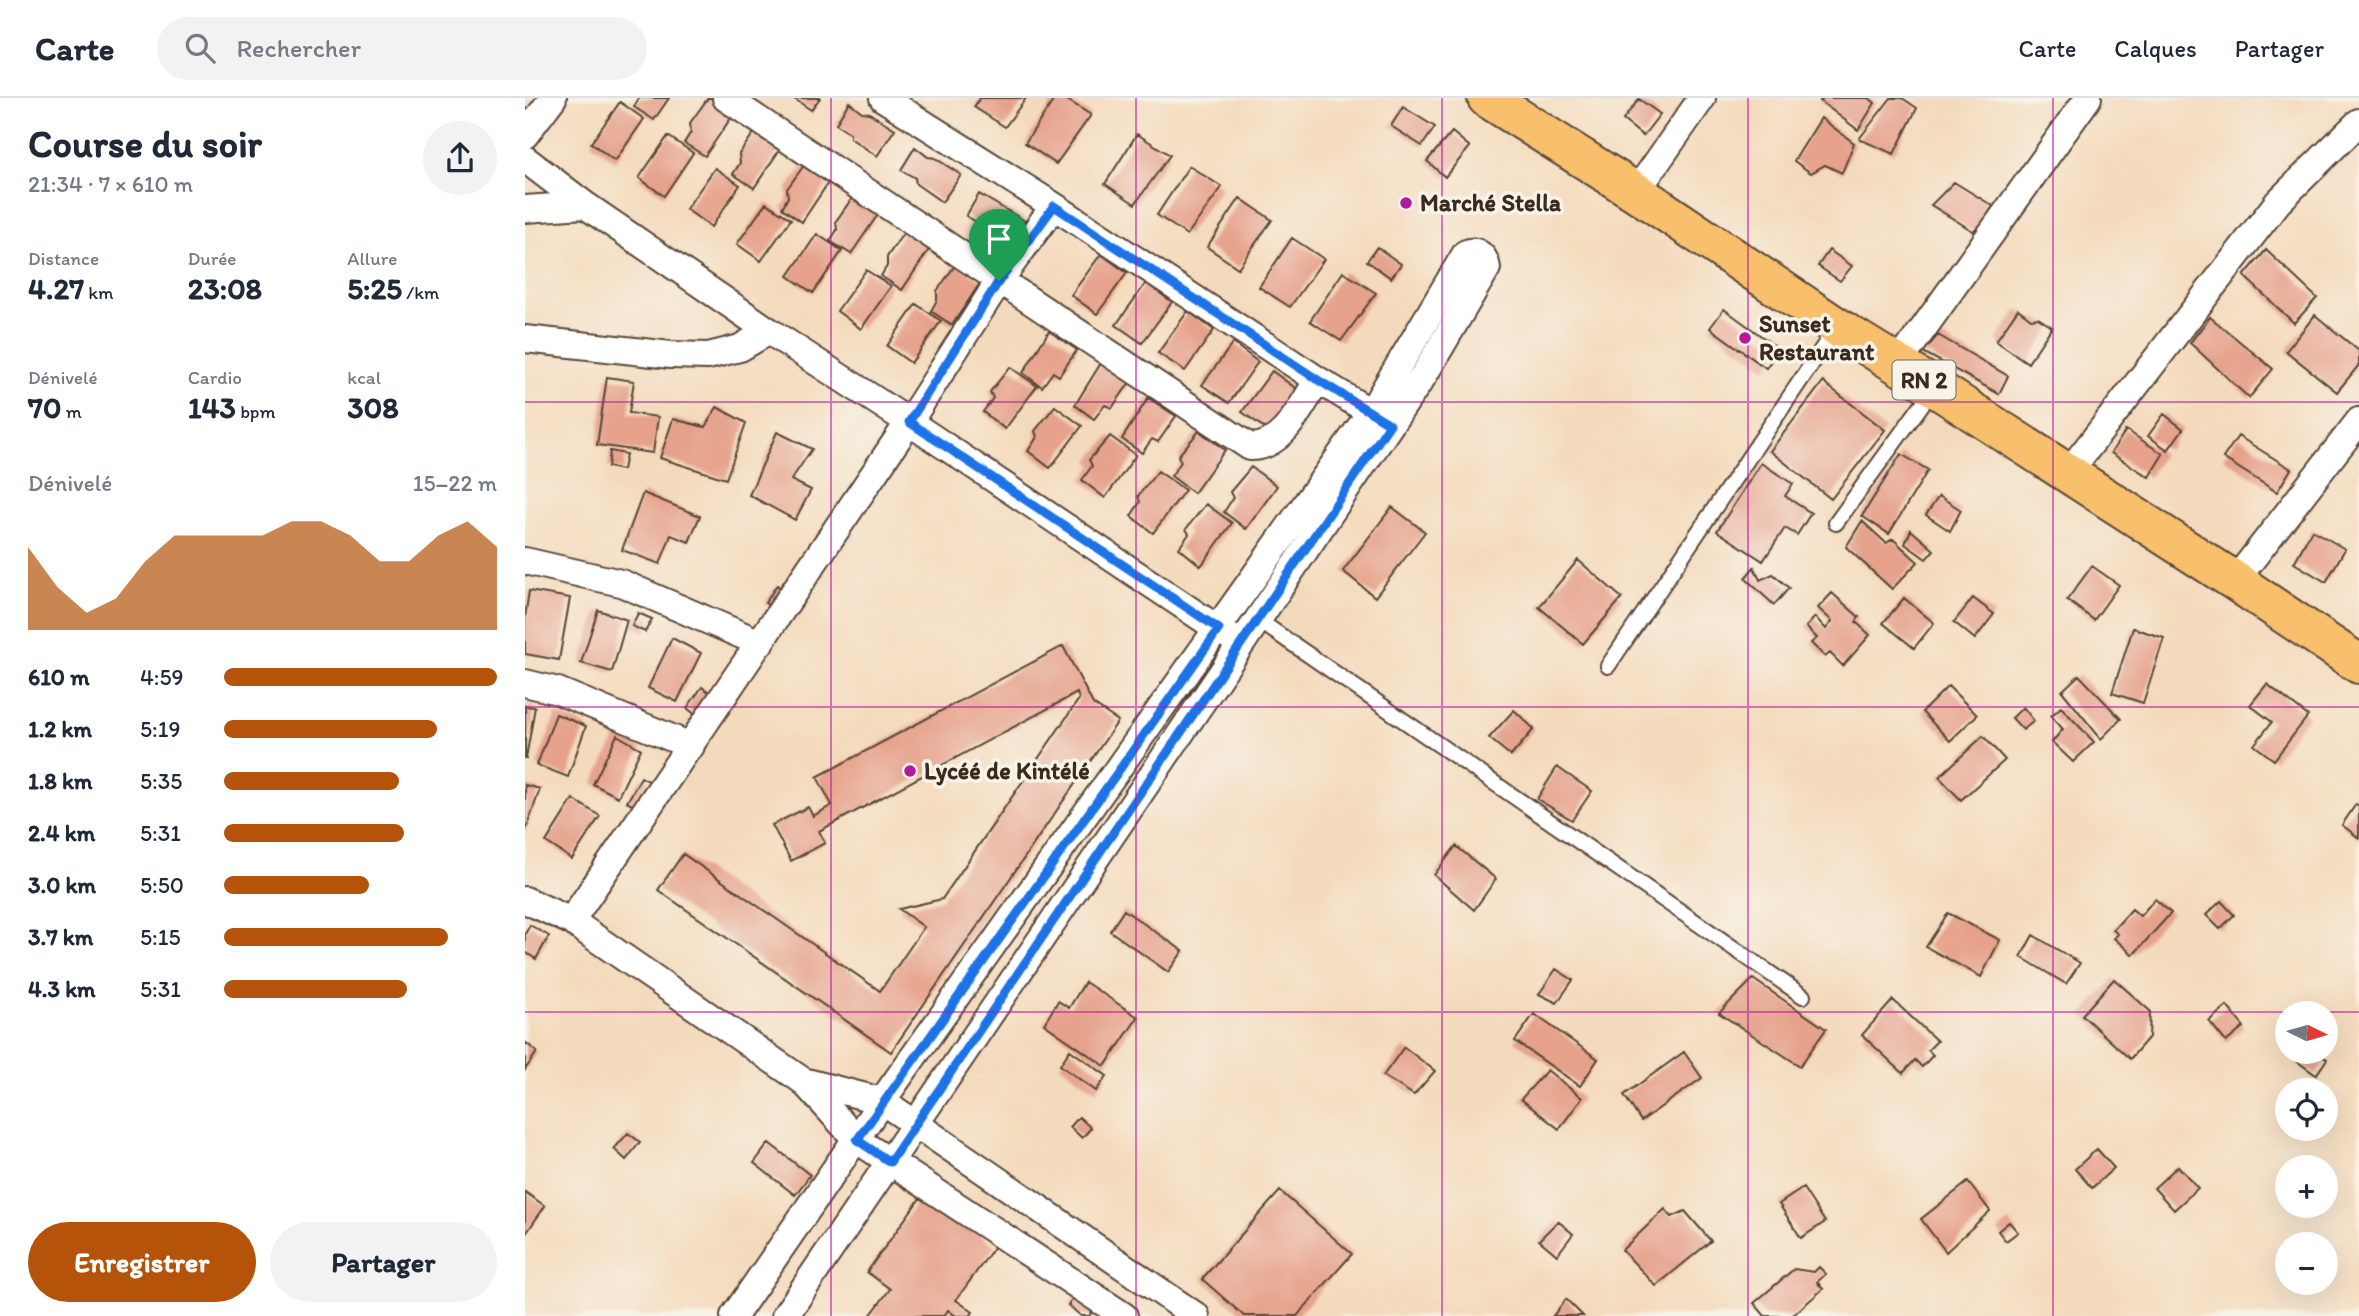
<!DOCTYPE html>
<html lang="fr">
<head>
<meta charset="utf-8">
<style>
	:root { --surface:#fff; --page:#f2f2f3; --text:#1f2937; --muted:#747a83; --line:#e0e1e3; --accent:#b45309 }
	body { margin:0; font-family:Itim,sans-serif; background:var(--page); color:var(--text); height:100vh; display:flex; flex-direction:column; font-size:26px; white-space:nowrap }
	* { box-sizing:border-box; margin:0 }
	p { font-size:23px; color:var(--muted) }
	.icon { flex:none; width:38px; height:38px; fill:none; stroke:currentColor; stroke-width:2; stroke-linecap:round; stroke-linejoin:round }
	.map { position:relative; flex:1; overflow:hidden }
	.details { display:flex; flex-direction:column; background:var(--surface); width:525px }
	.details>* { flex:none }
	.needle { width:46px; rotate:95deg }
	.tools { position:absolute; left:1750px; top:903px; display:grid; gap:14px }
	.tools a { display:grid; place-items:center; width:63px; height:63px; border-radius:50%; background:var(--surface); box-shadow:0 7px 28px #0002; font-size:35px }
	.pin { position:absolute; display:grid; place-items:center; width:60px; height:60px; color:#fff; margin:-72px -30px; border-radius:50% 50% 50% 0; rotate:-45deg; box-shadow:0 0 7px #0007 }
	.pin .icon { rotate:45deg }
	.round { display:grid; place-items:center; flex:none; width:74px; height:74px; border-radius:37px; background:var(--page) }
	.head { display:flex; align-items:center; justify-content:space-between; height:119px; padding:0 28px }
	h1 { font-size:38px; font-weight:800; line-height:52px }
	.figures { display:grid; grid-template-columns:repeat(3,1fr); gap:10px; height:119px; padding:7px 28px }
	.figures div { display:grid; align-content:center }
	.figures b { font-size:30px; font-weight:800 }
	.figures small { font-size:19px; font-weight:400 }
	.figures p { font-size:19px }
	.chart { height:196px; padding:14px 28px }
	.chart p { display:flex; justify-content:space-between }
	.chart svg { width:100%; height:126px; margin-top:7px; fill:var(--accent); opacity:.7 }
	.button { display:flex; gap:14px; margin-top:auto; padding:14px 28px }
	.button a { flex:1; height:80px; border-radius:42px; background:var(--accent); color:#fff; font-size:28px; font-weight:800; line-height:80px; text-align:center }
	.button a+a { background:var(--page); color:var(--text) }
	ul { padding:0 28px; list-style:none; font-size:23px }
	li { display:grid; grid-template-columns:112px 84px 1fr; align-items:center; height:52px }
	li i { height:18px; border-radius:9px; background:var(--accent) }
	header { display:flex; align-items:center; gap:42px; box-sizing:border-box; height:98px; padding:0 35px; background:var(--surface); border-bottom:2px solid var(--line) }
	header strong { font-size:33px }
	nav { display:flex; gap:38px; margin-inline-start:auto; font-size:24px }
	.search { width:490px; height:63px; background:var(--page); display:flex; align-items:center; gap:18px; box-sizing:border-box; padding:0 24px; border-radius:38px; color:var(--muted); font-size:26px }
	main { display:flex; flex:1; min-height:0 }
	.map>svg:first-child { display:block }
</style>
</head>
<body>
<header>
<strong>Carte</strong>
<div class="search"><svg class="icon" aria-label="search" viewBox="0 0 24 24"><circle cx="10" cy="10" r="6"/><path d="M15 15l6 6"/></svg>Rechercher</div>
<nav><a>Carte</a><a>Calques</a><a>Partager</a></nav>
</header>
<main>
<section class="details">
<div class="head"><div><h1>Course du soir</h1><p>21:34 · 7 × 610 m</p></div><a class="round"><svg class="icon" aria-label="share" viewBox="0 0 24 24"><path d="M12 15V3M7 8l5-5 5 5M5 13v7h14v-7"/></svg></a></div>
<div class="figures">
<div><p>Distance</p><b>4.27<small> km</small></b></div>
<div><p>Durée</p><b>23:08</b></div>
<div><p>Allure</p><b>5:25<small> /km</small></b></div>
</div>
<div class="figures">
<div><p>Dénivelé</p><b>70<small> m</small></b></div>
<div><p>Cardio</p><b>143<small> bpm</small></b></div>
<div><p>kcal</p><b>308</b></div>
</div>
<div class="chart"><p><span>Dénivelé</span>15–22 m</p>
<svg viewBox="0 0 160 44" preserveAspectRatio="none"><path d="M0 44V15L10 29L20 38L30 33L40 20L50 11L60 11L70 11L80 11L90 6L100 6L110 11L120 20L130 20L140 11L150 6L160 15V44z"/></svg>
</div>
<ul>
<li><b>610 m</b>4:59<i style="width:100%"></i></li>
<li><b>1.2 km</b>5:19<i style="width:78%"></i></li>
<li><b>1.8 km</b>5:35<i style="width:64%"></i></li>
<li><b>2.4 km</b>5:31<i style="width:66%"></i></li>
<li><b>3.0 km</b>5:50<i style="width:53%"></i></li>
<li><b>3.7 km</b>5:15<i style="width:82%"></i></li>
<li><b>4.3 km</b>5:31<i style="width:67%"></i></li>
</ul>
<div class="button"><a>Enregistrer</a><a>Partager</a></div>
</section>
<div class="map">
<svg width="1834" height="1218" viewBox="0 0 1834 1218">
	<rect width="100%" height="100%" fill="#f7f3e8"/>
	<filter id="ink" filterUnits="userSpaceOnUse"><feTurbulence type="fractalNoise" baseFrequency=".0143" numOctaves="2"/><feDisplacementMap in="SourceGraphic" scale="14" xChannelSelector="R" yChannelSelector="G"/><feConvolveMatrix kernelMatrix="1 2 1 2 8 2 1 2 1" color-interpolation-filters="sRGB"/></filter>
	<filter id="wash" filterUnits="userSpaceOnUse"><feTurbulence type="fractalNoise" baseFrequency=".00686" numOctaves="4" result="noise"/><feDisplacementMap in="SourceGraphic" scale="28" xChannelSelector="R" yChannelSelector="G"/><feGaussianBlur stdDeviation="1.57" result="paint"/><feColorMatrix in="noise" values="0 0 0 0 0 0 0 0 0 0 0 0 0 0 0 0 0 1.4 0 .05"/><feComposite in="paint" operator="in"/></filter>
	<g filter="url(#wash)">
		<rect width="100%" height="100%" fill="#f4dabc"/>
		<g id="blocks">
			<path fill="#e6a28b" d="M 114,0 L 144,0 L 129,22 L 109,9 Z
				M 183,0 L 188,0 L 210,14 L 180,58 L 159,45 L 166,34 L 165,25 Z
				M 268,0 L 295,0 L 286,12 Z
				M 455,0 L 501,0 L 480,29 L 449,9 Z
				M 530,0 L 539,0 L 566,17 L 531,66 L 500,45 Z
				M 1298,0 L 1344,0 L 1350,5 L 1333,32 L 1295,3 Z
				M 1366,0 L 1377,0 L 1392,10 L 1369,56 L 1334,41 Z
				M 1114,1 L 1135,16 L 1118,38 L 1098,22 Z
				M 95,4 L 119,21 L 90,63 L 66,45 Z
				M 324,4 L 337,14 L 344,15 L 370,31 L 352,58 L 325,40 L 325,35 L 311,26 Z
				M 878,9 L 910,29 L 897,48 L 866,28 Z
				M 1296,20 L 1329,45 L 1317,75 L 1300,67 L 1286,75 L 1269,63 Z
				M 233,29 L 259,45 L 229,90 L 208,76 L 215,65 L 214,56 Z
				M 927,34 L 945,49 L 920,79 L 902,63 Z
				M 612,36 L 645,57 L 610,106 L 580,86 Z
				M 143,38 L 168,55 L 139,98 L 114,80 Z
				M 390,49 L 403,59 L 410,60 L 436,77 L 417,104 L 391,86 L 390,80 L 376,72 Z
				M 282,63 L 307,79 L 277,124 L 257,110 L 263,99 L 262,91 Z
				M 664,68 L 697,89 L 662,137 L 632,117 Z
				M 190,70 L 215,87 L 186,129 L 161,111 Z
				M 1429,84 L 1468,108 L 1459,124 L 1448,133 L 1406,107 Z
				M 330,96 L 356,112 L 326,156 L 305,143 L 312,132 L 311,123 Z
				M 454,96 L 500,123 L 482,150 L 456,132 L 455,126 L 441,118 Z
				M 715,100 L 747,122 L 713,170 L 682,149 Z
				M 241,105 L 266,121 L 236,163 L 212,146 Z
				M 381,131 L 407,147 L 377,192 L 356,178 L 362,168 L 362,159 Z
				M 292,136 L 317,153 L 288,195 L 263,178 Z
				M 767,140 L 799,161 L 765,209 L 734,189 Z
				M 852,149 L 876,166 L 866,180 L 842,163 Z
				M 1304,152 L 1327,168 L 1315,183 L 1293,168 Z
				M 1741,152 L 1792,200 L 1769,225 L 1719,178 Z
				M 576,156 L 602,175 L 572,216 L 546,197 Z
				M 431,166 L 457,182 L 427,227 L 406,213 L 412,202 L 412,193 Z
				M 341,172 L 366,188 L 336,231 L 312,213 Z
				M 818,174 L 851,195 L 816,243 L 785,223 Z
				M 621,185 L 647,204 L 617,245 L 591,227 Z
				M 391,206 L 416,223 L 386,265 L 362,248 Z
				M 1199,211 L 1254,251 L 1241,270 L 1185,230 Z
				M 1493,211 L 1506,221 L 1513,220 L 1527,229 L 1503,265 L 1471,243 Z
				M 663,213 L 689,232 L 660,273 L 633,255 Z
				M 1790,217 L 1834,253 L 1834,267 L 1812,294 L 1761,253 Z
				M 1685,219 L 1748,271 L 1724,300 L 1665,245 Z
				M 524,233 L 552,252 L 534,278 L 528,274 L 517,289 L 498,275 Z
				M 1413,237 L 1483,278 L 1474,296 L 1398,254 Z
				M 708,245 L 733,264 L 704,305 L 677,287 Z
				M 576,265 L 605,284 L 587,310 L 580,307 L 569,321 L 550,307 Z
				M 485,269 L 512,288 L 480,331 L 458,314 L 468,300 L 465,294 Z
				M 747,273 L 773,292 L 744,333 L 717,314 Z
				M 82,279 L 109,283 L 104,315 L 133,319 L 128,355 L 72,347 Z
				M 1298,284 L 1360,332 L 1306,401 L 1245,353 Z
				M 623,300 L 651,318 L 633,344 L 627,341 L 617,355 L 597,341 Z
				M 530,308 L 557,328 L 525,370 L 503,353 L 512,339 L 510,333 Z
				M 192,309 L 221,325 L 201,381 L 135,360 L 148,321 L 180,329 Z
				M 1639,316 L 1658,331 L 1643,352 L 1623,338 Z
				M 1601,332 L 1638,356 L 1624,379 L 1586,355 Z
				M 674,333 L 700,352 L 669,395 L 646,378 L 656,364 L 653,358 Z
				M 252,334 L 287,351 L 266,382 L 286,392 L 270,422 L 224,397 Z
				M 585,338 L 611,357 L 580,400 L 557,382 L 567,368 L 564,362 Z
				M 1713,338 L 1766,371 L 1752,394 L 1698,360 Z
				M 85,353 L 101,356 L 98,372 L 83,369 Z
				M 1376,356 L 1403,372 L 1364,436 L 1337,418 Z
				M 1236,365 L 1268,386 L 1260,398 L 1286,415 L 1272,437 L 1260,430 L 1238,463 L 1192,433 Z
				M 726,369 L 752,388 L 721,431 L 699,414 L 708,400 L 705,394 Z
				M 633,373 L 660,392 L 628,435 L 606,418 L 615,404 L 613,398 Z
				M 118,395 L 175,418 L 164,444 L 146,437 L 135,466 L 97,452 Z
				M 1414,398 L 1436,412 L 1425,433 L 1401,417 Z
				M 681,406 L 707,425 L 676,468 L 654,450 L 664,436 L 661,431 Z
				M 867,409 L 900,434 L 850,499 L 818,473 Z
				M 1337,423 L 1361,445 L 1368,441 L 1393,464 L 1367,491 L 1321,449 Z
				M 1386,432 L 1409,452 L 1401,461 L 1380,446 Z
				M 1787,432 L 1820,451 L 1801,484 L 1769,465 Z
				M 1053,462 L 1097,500 L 1058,546 L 1014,509 Z
				M 1567,468 L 1594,487 L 1569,522 L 1542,502 Z
				M 1229,469 L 1235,482 L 1248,476 L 1264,490 L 1249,507 L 1220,480 Z
				M 252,487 L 265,496 L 252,513 L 240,505 Z
				M 4,493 L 45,500 L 34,562 L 0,556 L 0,519 Z
				M 1307,495 L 1334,519 L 1331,524 L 1345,537 L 1318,568 L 1305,555 L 1300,559 L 1286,545 L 1292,540 L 1281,529 L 1290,519 L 1301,531 L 1307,523 L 1293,510 Z
				M 1379,500 L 1409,525 L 1389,550 L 1358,525 Z
				M 1448,500 L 1469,516 L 1450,541 L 1429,524 Z
				M 73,512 L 102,522 L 87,574 L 56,565 Z
				M 113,515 L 127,521 L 120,534 L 107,528 Z
				M 1608,530 L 1639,540 L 1618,605 L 1587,595 Z
				M 147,540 L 176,555 L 152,604 L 123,590 Z
				M 538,548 L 568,606 L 593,623 L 366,954 L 133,792 L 158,756 L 355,893 L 399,829 L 374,811 L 417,801 L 554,601 L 552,595 L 294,733 L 300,745 L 266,763 L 247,727 L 283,709 L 288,718 L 307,707 L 292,679 Z
				M 1554,577 L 1596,621 L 1576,641 L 1537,593 Z
				M 1742,586 L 1783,618 L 1749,662 L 1729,647 L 1747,624 L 1725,607 Z
				M 1423,588 L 1452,617 L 1425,643 L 1397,614 Z
				M 177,589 L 191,599 L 176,621 L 162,610 Z
				M 0,608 L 10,609 L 1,660 L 0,660 Z
				M 1498,609 L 1509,623 L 1498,632 L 1487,620 Z
				M 1536,609 L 1569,644 L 1548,664 L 1527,644 L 1538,631 L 1526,618 Z
				M 989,612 L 1009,631 L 986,658 L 964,640 Z
				M 31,616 L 61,628 L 43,679 L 12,667 Z
				M 92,637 L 116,651 L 93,699 L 68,686 Z
				M 1458,638 L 1480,662 L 1436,702 L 1414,679 Z
				M 1032,669 L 1067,693 L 1047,722 L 1012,701 Z
				M 116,679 L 125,684 L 111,709 L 102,704 Z
				M 0,687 L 15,691 L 0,735 Z
				M 48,701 L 75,718 L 47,761 L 21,744 Z
				M 1831,706 L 1834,708 L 1834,740 L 1817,727 Z
				M 931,748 L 971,781 L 949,812 L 909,777 Z
				M 1630,801 L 1646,815 L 1608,857 L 1589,840 L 1593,836 L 1588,832 L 1607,811 L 1615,818 Z
				M 1696,803 L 1709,817 L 1695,831 L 1681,817 Z
				M 599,812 L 658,853 L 643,874 L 585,833 Z
				M 1423,815 L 1475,842 L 1456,879 L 1401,849 Z
				M 5,827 L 24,838 L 11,861 L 0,854 L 0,836 Z
				M 1508,837 L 1555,865 L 1541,886 L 1496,859 Z
				M 1031,871 L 1048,882 L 1032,905 L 1014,896 Z
				M 1228,881 L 1301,931 L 1275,968 L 1194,915 Z
				M 1589,881 L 1625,913 L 1624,939 L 1605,961 L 1557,917 Z
				M 560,884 L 613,919 L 580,968 L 519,926 L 533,903 L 544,910 Z
				M 1368,902 L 1412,943 L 1403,952 L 1408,957 L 1397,969 L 1390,962 L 1378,975 L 1337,937 Z
				M 1702,908 L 1719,929 L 1701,944 L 1684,923 Z
				M 1009,916 L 1073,961 L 1055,988 L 990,943 Z
				M 0,944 L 12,954 L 0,972 Z
				M 879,949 L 910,973 L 889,997 L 858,978 Z
				M 545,952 L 582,978 L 571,993 L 535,967 Z
				M 1159,954 L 1177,980 L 1116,1023 L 1099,997 Z
				M 1775,954 L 1792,954 L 1802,961 L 1791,977 L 1770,962 Z
				M 1022,972 L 1057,1000 L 1034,1031 L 996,1001 Z
				M 554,1019 L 566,1030 L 557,1040 L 545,1029 Z
				M 103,1035 L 115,1044 L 101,1062 L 89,1051 Z
				M 244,1045 L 285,1077 L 270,1097 L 229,1065 Z
				M 1572,1051 L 1589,1070 L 1567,1090 L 1550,1071 Z
				M 1653,1068 L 1673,1090 L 1649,1112 L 1629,1090 Z
				M 1443,1084 L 1465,1113 L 1421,1154 L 1396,1121 Z
				M 1278,1090 L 1300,1124 L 1276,1140 L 1254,1106 Z
				M 755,1093 L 827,1156 L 772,1218 L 719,1218 L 677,1181 Z
				M 0,1094 L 20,1108 L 0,1137 Z
				M 398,1096 L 470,1148 L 431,1202 L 448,1214 L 445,1218 L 431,1218 L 423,1212 L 419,1218 L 345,1218 L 365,1191 L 342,1174 Z
				M 1140,1111 L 1147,1119 L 1160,1113 L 1186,1143 L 1131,1188 L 1097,1152 Z
				M 1033,1123 L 1048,1136 L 1032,1157 L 1014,1142 Z
				M 1484,1124 L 1493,1134 L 1481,1143 L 1473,1133 Z
				M 1294,1169 L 1301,1176 L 1292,1184 L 1298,1191 L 1267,1218 L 1240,1218 L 1229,1205 L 1269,1171 L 1289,1174 Z
				M 553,1194 L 572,1209 L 564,1218 L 556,1218 L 543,1207 Z
				M 1041,1201 L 1058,1218 L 1028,1218 Z"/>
		</g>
	</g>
	<g filter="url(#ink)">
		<use href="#blocks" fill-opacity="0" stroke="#574436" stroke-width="2"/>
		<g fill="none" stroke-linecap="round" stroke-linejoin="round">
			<g stroke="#574436" stroke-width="18">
				<path id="service" d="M 1311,425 L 1409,290
					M 733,522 L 1278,898
					M 1083,568 L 1311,230"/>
			</g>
			<g stroke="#574436" stroke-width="30">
				<path id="minor" d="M 201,0 L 725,349 C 759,350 776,307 793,282
					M 358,0 L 529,108 L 793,282 L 860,323
					M 0,37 L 28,0
					M 0,61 L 60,107 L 244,233 L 384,324 L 708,541
					M 1111,94 L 1177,0
					M 0,111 L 60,107
					M 0,241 L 146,257 L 183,258 L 215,250 L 244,233
					M 1373,266 L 1563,0
					M 1543,375 L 1753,104 L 1834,24
					M 0,463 L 96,485 L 235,545
					M 1710,483 L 1834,323
					M 0,585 L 33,593 L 166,648
					M 0,802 L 46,823 L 278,983 L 332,1042 L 599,1218
					M 46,823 L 384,324 L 474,183 L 529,108
					M 278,983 L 357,1003 L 671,1218
					M 209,1218 L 357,1003 L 846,314 L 941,155 C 953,150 960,159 962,170 L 899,277 L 260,1218"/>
			</g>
			<g stroke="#574436" stroke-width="42">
				<path id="trunk" d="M 962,0 L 1111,94 L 1312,229 L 1409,289 L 1710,483 L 1834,566"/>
			</g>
			<use href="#service" stroke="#fff" stroke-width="14"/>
			<use href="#minor" stroke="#fff" stroke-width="26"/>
			<use href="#trunk" stroke="#f8bf6c" stroke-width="38"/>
		</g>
	</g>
	<g fill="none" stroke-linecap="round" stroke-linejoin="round" filter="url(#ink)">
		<g stroke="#fff" stroke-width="14">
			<path id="route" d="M 529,108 L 793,282 L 865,326 L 365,1064 L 332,1042 L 694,531 L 384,324 L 474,183 Z"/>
		</g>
		<use href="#route" stroke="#1a73e8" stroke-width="9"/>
	</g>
	<path fill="none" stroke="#b5179e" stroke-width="2" stroke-opacity="0.55" d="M 306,0 L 306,1218M 611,0 L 611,1218M 917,0 L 917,1218M 1223,0 L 1223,1218M 1528,0 L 1528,1218M 0,304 L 1834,304M 0,609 L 1834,609M 0,914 L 1834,914"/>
	<g fill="#b5179e" stroke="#f7f3e8" stroke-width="2.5">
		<circle cx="881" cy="105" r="7"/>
		<circle cx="1220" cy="240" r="7"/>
		<circle cx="385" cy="673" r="7"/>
	</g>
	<g text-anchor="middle" stroke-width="7" stroke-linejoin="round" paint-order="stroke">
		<rect fill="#f7f3e8" stroke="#73665b" stroke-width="2" x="1367.5" y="262.5" width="63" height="39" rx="5"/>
		<g font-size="23" font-weight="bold" fill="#3b2a1e">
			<text x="1399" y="290">RN 2</text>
		</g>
		<g font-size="24" font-weight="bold" fill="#3b2a1e" stroke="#f7f3e8" text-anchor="start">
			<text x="895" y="113">Marché Stella</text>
			<text x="1234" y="234">Sunset<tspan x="1234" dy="28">Restaurant</tspan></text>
			<text x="399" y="681">Lycéé de Kintélé</text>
		</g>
	</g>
</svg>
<div class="tools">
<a><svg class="needle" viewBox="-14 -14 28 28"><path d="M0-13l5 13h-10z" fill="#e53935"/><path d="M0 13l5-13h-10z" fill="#747a83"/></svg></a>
<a><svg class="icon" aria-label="locate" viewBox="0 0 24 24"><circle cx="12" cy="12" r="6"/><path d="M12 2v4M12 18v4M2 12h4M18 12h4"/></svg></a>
<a>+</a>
<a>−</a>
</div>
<div class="pin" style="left:474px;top:183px;background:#1e9e55"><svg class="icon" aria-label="arrive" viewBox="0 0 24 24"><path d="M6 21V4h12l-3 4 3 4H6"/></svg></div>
</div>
</main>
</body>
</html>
